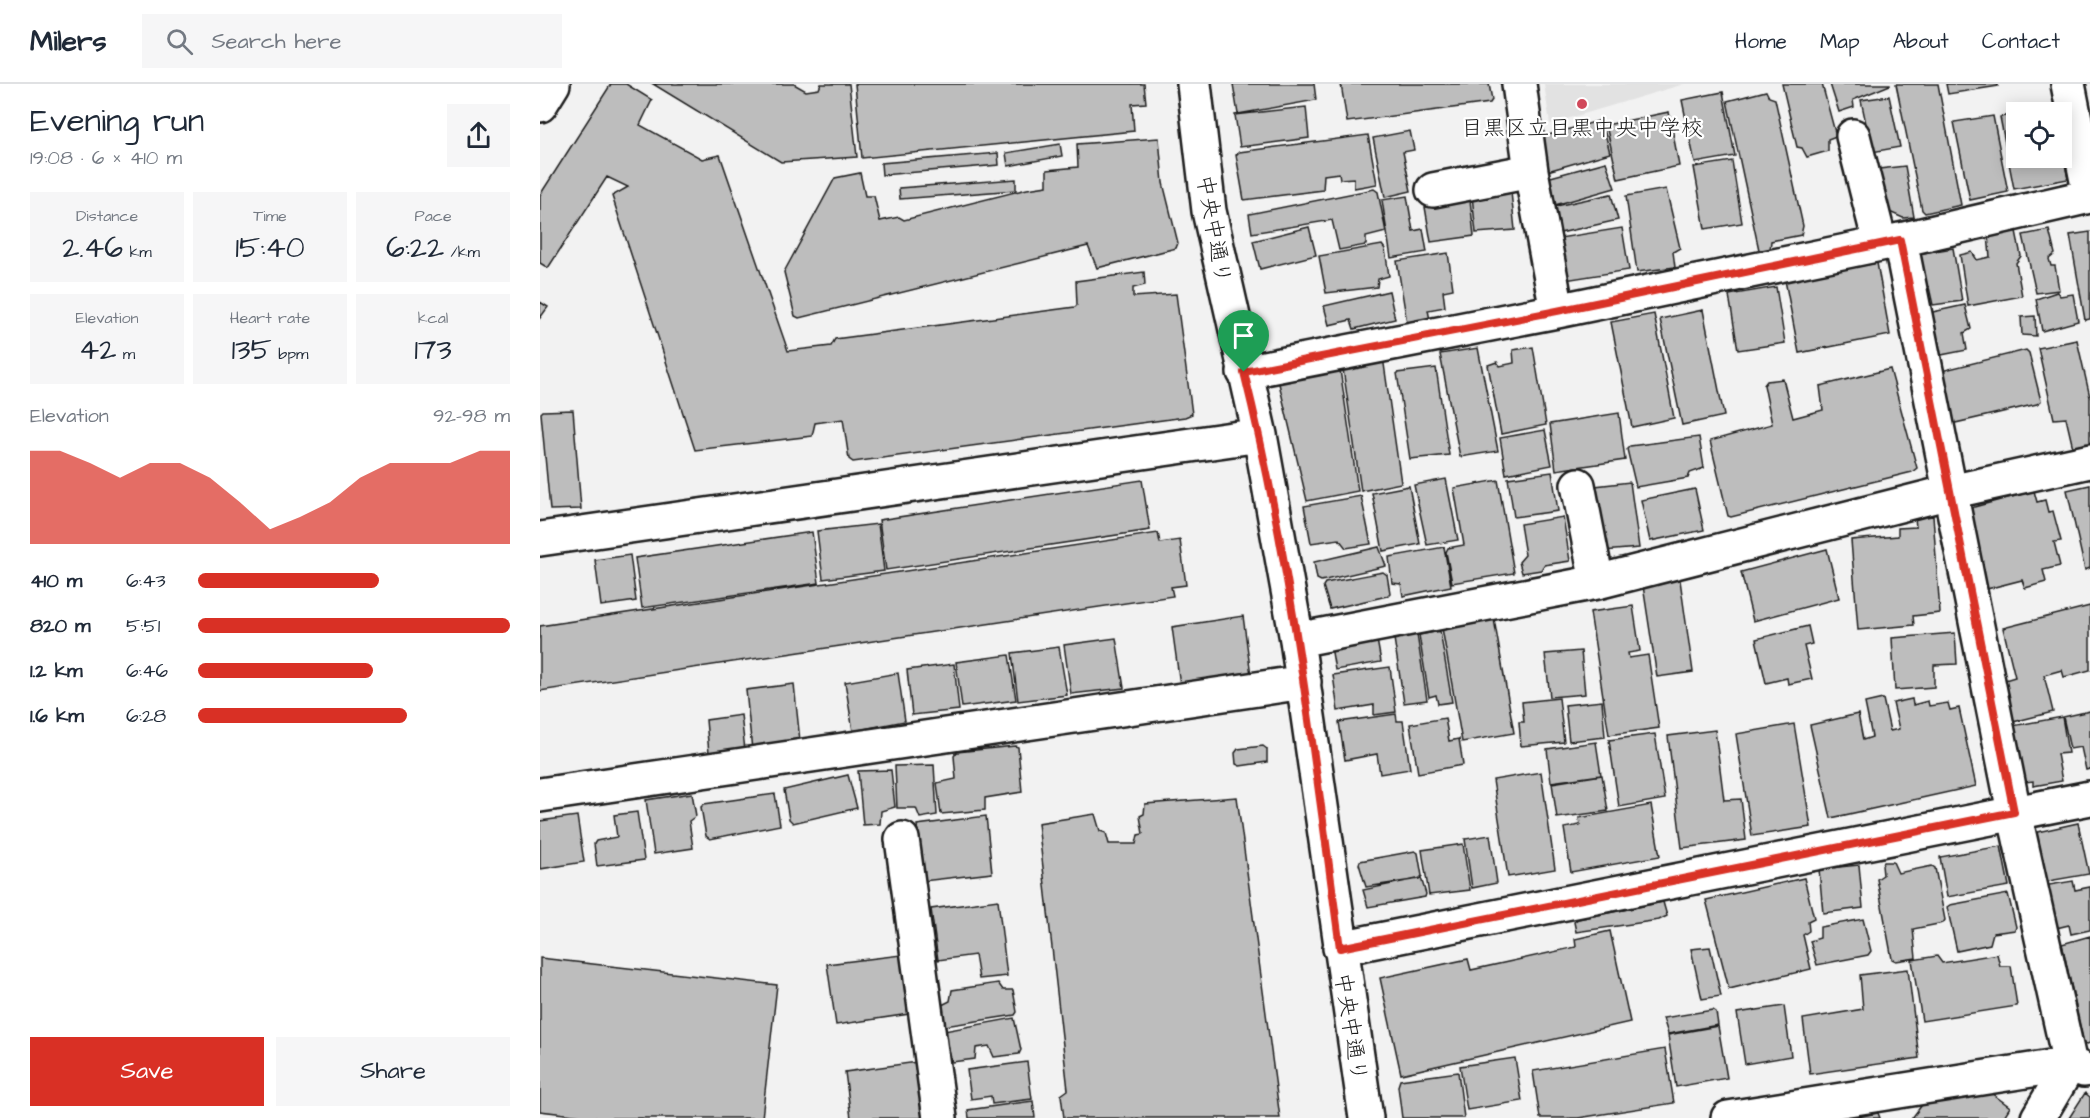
<!DOCTYPE html>
<html lang="en">
<head>
<meta charset="utf-8">
<style>
	:root { --surface:#fff; --page:#f6f6f7; --text:#1f2937; --muted:#747a83; --line:#e0e1e3; --accent:#d93025 }
	body { margin:0; font-family:"Architects Daughter","Klee One",sans-serif; background:var(--page); color:var(--text); height:100vh; display:flex; flex-direction:column; font-size:22px; white-space:nowrap }
	* { box-sizing:border-box; margin:0 }
	p { font-size:20px; color:var(--muted) }
	.icon { flex:none; width:33px; height:33px; fill:none; stroke:currentColor; stroke-width:2; stroke-linecap:round; stroke-linejoin:round }
	.map { position:relative; flex:1; overflow:hidden }
	.drawer { display:flex; flex-direction:column; background:var(--surface); width:540px }
	.drawer>* { flex:none }
	.tools { position:absolute; left:1466px; top:18px; display:grid; gap:12px }
	.tools a { display:grid; place-items:center; width:66px; height:66px; border-radius:0px; background:var(--surface); box-shadow:0 3px 15px #0003; font-size:30px }
	.pin { position:absolute; display:grid; place-items:center; width:51px; height:51px; color:#fff; margin:-62px -26px; border-radius:50% 50% 50% 0; rotate:-45deg; box-shadow:0 0 6px #0007 }
	.pin .icon { rotate:45deg }
	.round { display:grid; place-items:center; flex:none; width:63px; height:63px; border-radius:0px; background:var(--page) }
	.headline { display:flex; align-items:center; justify-content:space-between; height:102px; padding:0 30px }
	h1 { font-size:33px; font-weight:600; line-height:45px }
	.figures { display:grid; grid-template-columns:repeat(3,1fr); gap:9px; height:102px; padding:6px 30px }
	.figures div { display:grid; align-content:center; border-radius:0px; background:var(--page); text-align:center }
	.figures b { font-size:30px; font-weight:600 }
	.figures small { font-size:16px; font-weight:400 }
	.figures p { font-size:16px }
	.chart { height:168px; padding:12px 30px }
	.chart p { display:flex; justify-content:space-between }
	.chart svg { width:100%; height:108px; margin-top:6px; fill:var(--accent); opacity:.7 }
	.button { display:flex; gap:12px; margin-top:auto; padding:12px 30px }
	.button a { flex:1; height:69px; border-radius:0px; background:var(--accent); color:#fff; font-size:24px; font-weight:600; line-height:69px; text-align:center }
	.button a+a { background:var(--page); color:var(--text) }
	ul { padding:0 30px; list-style:none; font-size:20px }
	li { display:grid; grid-template-columns:96px 72px 1fr; align-items:center; height:45px }
	li i { height:15px; border-radius:8px; background:var(--accent) }
	header { display:flex; align-items:center; gap:36px; box-sizing:border-box; height:84px; padding:0 30px; background:var(--surface); border-bottom:2px solid var(--line) }
	header strong { font-size:28px }
	nav { display:flex; gap:33px; margin-inline-start:auto; font-size:21px }
	.search { width:420px; height:54px; background:var(--page); display:flex; align-items:center; gap:15px; box-sizing:border-box; padding:0 21px; border-radius:0px; color:var(--muted); font-size:22px }
	main { display:flex; flex:1; min-height:0 }
	.map>svg:first-child { display:block }
</style>
</head>
<body>
<header>
<strong>Milers</strong>
<div class="search"><svg class="icon" aria-label="search" viewBox="0 0 24 24"><circle cx="10" cy="10" r="6"/><path d="M15 15l6 6"/></svg>Search here</div>
<nav><a>Home</a><a>Map</a><a>About</a><a>Contact</a></nav>
</header>
<main>
<section class="drawer">
<div class="headline"><div><h1>Evening run</h1><p>19:08 · 6 × 410 m</p></div><a class="round"><svg class="icon" aria-label="share" viewBox="0 0 24 24"><path d="M12 15V3M7 8l5-5 5 5M5 13v7h14v-7"/></svg></a></div>
<div class="figures">
<div><p>Distance</p><b>2.46<small> km</small></b></div>
<div><p>Time</p><b>15:40</b></div>
<div><p>Pace</p><b>6:22<small> /km</small></b></div>
</div>
<div class="figures">
<div><p>Elevation</p><b>42<small> m</small></b></div>
<div><p>Heart rate</p><b>135<small> bpm</small></b></div>
<div><p>kcal</p><b>173</b></div>
</div>
<div class="chart"><p><span>Elevation</span>92–98 m</p>
<svg viewBox="0 0 160 44" preserveAspectRatio="none"><path d="M0 44V6L10 6L20 11L30 17L40 11L50 11L60 17L70 27L80 38L90 33L100 27L110 17L120 11L130 11L140 11L150 6L160 6V44z"/></svg>
</div>
<ul>
<li><b>410 m</b>6:43<i style="width:58%"></i></li>
<li><b>820 m</b>5:51<i style="width:100%"></i></li>
<li><b>1.2 km</b>6:46<i style="width:56%"></i></li>
<li><b>1.6 km</b>6:28<i style="width:67%"></i></li>
</ul>
<div class="button"><a>Save</a><a>Share</a></div>
</section>
<div class="map">
<svg width="1550" height="1034" viewBox="0 0 1550 1034">
	<rect width="100%" height="100%" fill="#f2f2f2"/>
	<filter id="ink" filterUnits="userSpaceOnUse"><feTurbulence type="fractalNoise" baseFrequency=".0167" numOctaves="2"/><feDisplacementMap in="SourceGraphic" scale="12" xChannelSelector="R" yChannelSelector="G"/><feConvolveMatrix kernelMatrix="1 2 1 2 8 2 1 2 1" color-interpolation-filters="sRGB"/></filter>
	<g filter="url(#ink)">
		<path fill="#e2e2e2" d="M 1004,0 L 1144,0 L 1010,40 Z"/>
		<path fill="#bdbdbd" stroke="#1c1c1c" stroke-width="1.5" d="M 71,0 L 86,0 L 112,16 L 100,41 L 162,75 L 180,71 L 248,267 L 291,262 L 295,255 L 535,223 L 537,221 L 536,197 L 604,188 L 605,201 L 593,204 L 593,213 L 636,210 L 652,330 L 645,333 L 313,378 L 309,375 L 303,335 L 275,339 L 272,352 L 155,366 L 72,112 L 88,103 L 67,93 L 8,184 L 0,179 L 0,111 Z
			M 113,0 L 254,0 L 266,7 L 279,5 L 281,0 L 309,0 L 317,73 L 241,78 Z
			M 315,0 L 604,0 L 606,19 L 592,20 L 594,47 L 322,74 Z
			M 693,0 L 774,0 L 776,16 L 698,30 Z
			M 801,0 L 949,0 L 952,16 L 950,19 L 807,38 Z
			M 1242,0 L 1282,0 L 1296,52 L 1288,55 L 1288,67 L 1267,73 L 1262,64 L 1257,63 Z
			M 1290,0 L 1350,0 L 1350,1 L 1313,16 L 1314,23 L 1299,28 Z
			M 1356,0 L 1398,0 L 1421,121 L 1385,129 L 1382,126 Z
			M 1406,0 L 1458,0 L 1458,2 L 1408,10 Z
			M 1226,7 L 1229,13 L 1235,15 L 1263,142 L 1261,151 L 1231,157 L 1230,166 L 1219,166 L 1187,17 Z
			M 1183,8 L 1195,72 L 1155,79 L 1142,16 Z
			M 1349,12 L 1360,63 L 1332,68 L 1321,16 Z
			M 766,23 L 769,54 L 700,63 L 695,31 Z
			M 1514,23 L 1515,28 L 1484,28 Z
			M 1129,28 L 1139,82 L 1078,95 L 1066,41 Z
			M 1476,30 L 1476,74 L 1521,74 L 1521,59 L 1528,95 L 1474,105 L 1460,33 Z
			M 1453,32 L 1468,108 L 1430,116 L 1414,38 Z
			M 1058,37 L 1063,41 L 1070,69 L 1004,88 L 994,55 Z
			M 870,47 L 874,66 L 863,68 L 871,107 L 845,113 L 833,54 Z
			M 828,51 L 837,100 L 814,104 L 814,94 L 800,95 L 799,89 L 784,91 L 783,106 L 704,116 L 696,71 L 699,68 Z
			M 619,54 L 623,99 L 638,159 L 636,164 L 557,184 L 548,162 L 259,234 L 255,232 L 244,188 L 295,94 L 320,89 L 325,112 L 334,112 L 340,137 L 359,133 L 364,136 L 487,105 L 507,102 L 507,86 L 538,83 L 537,60 Z
			M 520,60 L 522,72 L 468,82 L 466,69 Z
			M 458,69 L 459,81 L 342,91 L 341,79 Z
			M 1192,77 L 1202,139 L 1165,145 L 1154,83 Z
			M 1066,78 L 1075,104 L 1015,121 L 1007,94 Z
			M 1365,82 L 1374,133 L 1363,134 L 1345,126 L 1339,85 Z
			M 476,95 L 476,106 L 360,115 L 359,104 Z
			M 834,105 L 838,108 L 846,148 L 826,153 L 826,161 L 799,166 L 792,136 L 712,149 L 709,130 Z
			M 1126,105 L 1140,164 L 1133,168 L 1135,183 L 1097,188 L 1086,112 Z
			M 971,108 L 975,146 L 936,149 L 932,112 Z
			M 1071,110 L 1078,136 L 1020,149 L 1012,123 Z
			M 867,112 L 873,147 L 883,145 L 887,168 L 851,174 L 842,116 Z
			M 930,116 L 934,152 L 891,158 L 885,123 Z
			M 769,143 L 776,171 L 720,185 L 713,157 Z
			M 1082,144 L 1089,186 L 1019,197 L 1013,155 Z
			M 1509,146 L 1515,170 L 1509,175 L 1511,182 L 1515,182 L 1519,206 L 1496,209 L 1483,151 Z
			M 1476,147 L 1481,172 L 1476,179 L 1482,212 L 1428,222 L 1420,171 L 1432,168 L 1437,176 L 1450,173 L 1448,151 Z
			M 1550,148 L 1550,235 L 1545,236 L 1530,151 Z
			M 842,161 L 845,165 L 849,192 L 838,195 L 837,203 L 786,209 L 779,172 Z
			M 1413,164 L 1422,217 L 1393,221 L 1389,203 L 1381,200 L 1377,170 Z
			M 908,169 L 913,205 L 903,207 L 905,223 L 888,226 L 890,236 L 867,239 L 857,177 Z
			M 1337,179 L 1350,251 L 1259,269 L 1245,196 Z
			M 1236,203 L 1245,259 L 1198,266 L 1189,211 Z
			M 849,207 L 855,235 L 814,245 L 811,236 L 789,241 L 784,222 Z
			M 1517,208 L 1520,212 L 1533,210 L 1538,237 L 1502,247 L 1496,215 Z
			M 0,218 L 8,223 L 0,234 Z
			M 1425,221 L 1431,245 L 1424,249 L 1427,266 L 1391,273 L 1388,229 Z
			M 1163,226 L 1184,332 L 1142,341 L 1120,235 Z
			M 1114,230 L 1134,334 L 1092,343 L 1071,238 Z
			M 1495,232 L 1496,252 L 1482,251 L 1481,233 Z
			M 1537,256 L 1550,313 L 1550,360 L 1533,364 L 1526,334 L 1514,335 L 1498,264 Z
			M 993,263 L 1006,341 L 961,350 L 948,281 L 957,278 L 960,282 L 974,279 L 973,266 Z
			M 938,264 L 958,367 L 920,373 L 900,270 Z
			M 1486,266 L 1489,269 L 1501,317 L 1497,320 L 1411,340 L 1397,288 Z
			M 843,273 L 861,399 L 821,407 L 802,278 Z
			M 799,279 L 818,407 L 767,417 L 737,291 Z
			M 896,284 L 909,371 L 870,375 L 857,289 Z
			M 1350,285 L 1377,384 L 1372,388 L 1191,433 L 1188,432 L 1170,357 L 1232,340 L 1224,301 L 1227,297 L 1243,295 L 1253,334 L 1283,326 L 1280,302 Z
			M 33,326 L 41,425 L 10,426 L 1,329 L 3,327 Z
			M 1079,329 L 1085,376 L 1016,386 L 1010,340 Z
			M 1005,346 L 1012,381 L 966,390 L 960,354 Z
			M 1159,353 L 1164,384 L 1150,389 L 1148,394 L 1096,403 L 1087,365 L 1090,362 Z
			M 1012,388 L 1018,427 L 974,433 L 968,394 Z
			M 906,395 L 918,456 L 887,461 L 874,401 Z
			M 602,396 L 610,446 L 346,486 L 339,436 Z
			M 958,396 L 974,489 L 912,499 L 906,468 L 908,464 L 924,461 L 914,404 Z
			M 1090,398 L 1099,464 L 1063,467 L 1055,402 Z
			M 1550,401 L 1550,484 L 1545,486 L 1527,406 Z
			M 869,402 L 880,460 L 843,467 L 832,409 Z
			M 1155,405 L 1164,446 L 1110,457 L 1101,416 Z
			M 1494,407 L 1497,418 L 1505,416 L 1508,428 L 1513,427 L 1521,457 L 1514,458 L 1520,482 L 1503,486 L 1506,498 L 1485,504 L 1482,496 L 1443,506 L 1423,426 Z
			M 821,412 L 831,460 L 806,464 L 799,455 L 771,459 L 764,422 Z
			M 1393,432 L 1400,529 L 1373,532 L 1374,541 L 1318,546 L 1311,456 L 1358,452 L 1358,444 L 1376,443 L 1375,434 Z
			M 1023,433 L 1030,477 L 1004,481 L 1001,486 L 982,489 L 979,478 L 985,471 L 980,440 Z
			M 338,440 L 344,487 L 283,495 L 277,447 Z
			M 272,448 L 279,499 L 102,524 L 95,474 Z
			M 618,449 L 620,459 L 640,456 L 646,501 L 631,503 L 633,512 L 0,607 L 0,542 Z
			M 839,463 L 846,482 L 781,497 L 777,495 L 774,478 Z
			M 904,463 L 911,502 L 863,512 L 861,500 L 852,499 L 849,473 Z
			M 1287,465 L 1299,514 L 1213,537 L 1201,488 Z
			M 90,471 L 96,517 L 61,522 L 55,476 Z
			M 843,488 L 847,491 L 850,509 L 847,512 L 790,525 L 783,502 L 785,499 Z
			M 1139,489 L 1153,588 L 1117,593 L 1102,495 Z
			M 1093,522 L 1100,567 L 1088,569 L 1089,574 L 1108,571 L 1119,644 L 1069,651 L 1050,528 Z
			M 1550,522 L 1550,586 L 1524,593 L 1522,586 L 1504,591 L 1513,628 L 1469,639 L 1463,617 L 1470,615 L 1465,596 L 1475,593 L 1463,544 Z
			M 703,532 L 711,591 L 640,601 L 632,543 Z
			M 954,535 L 974,649 L 922,658 L 902,544 Z
			M 1268,542 L 1272,560 L 1264,562 L 1272,595 L 1248,600 L 1247,594 L 1226,599 L 1216,555 Z
			M 876,544 L 887,616 L 864,619 L 853,548 Z
			M 900,547 L 912,618 L 898,620 L 896,611 L 889,613 L 879,551 Z
			M 1415,549 L 1417,580 L 1394,581 L 1394,603 L 1355,606 L 1352,554 Z
			M 836,550 L 841,578 L 795,586 L 790,557 Z
			M 576,554 L 584,604 L 531,610 L 524,561 Z
			M 519,563 L 527,611 L 478,617 L 472,569 Z
			M 1041,567 L 1045,610 L 1010,613 L 1005,570 Z
			M 469,571 L 476,616 L 422,623 L 416,578 Z
			M 414,580 L 419,626 L 372,631 L 367,586 Z
			M 850,583 L 856,628 L 834,631 L 834,621 L 798,627 L 793,591 Z
			M 358,589 L 365,637 L 313,647 L 305,598 Z
			M 254,600 L 260,657 L 212,666 L 206,606 Z
			M 1019,614 L 1024,658 L 981,662 L 979,638 L 984,638 L 982,618 Z
			M 1343,615 L 1350,647 L 1359,645 L 1353,619 L 1372,615 L 1373,621 L 1388,617 L 1389,622 L 1408,619 L 1410,626 L 1419,624 L 1436,702 L 1291,734 L 1270,641 L 1318,630 L 1323,656 L 1332,653 L 1325,619 Z
			M 1062,617 L 1065,653 L 1029,657 L 1025,621 Z
			M 1550,627 L 1550,685 L 1546,686 L 1541,663 L 1530,665 L 1523,633 Z
			M 856,630 L 857,637 L 863,637 L 870,685 L 840,690 L 837,670 L 805,676 L 799,638 Z
			M 201,631 L 205,666 L 169,669 L 166,636 Z
			M 1522,633 L 1528,669 L 1517,670 L 1522,697 L 1493,702 L 1493,697 L 1477,699 L 1467,643 Z
			M 905,634 L 909,657 L 919,655 L 923,681 L 878,689 L 870,640 Z
			M 1254,640 L 1271,743 L 1212,752 L 1196,650 Z
			M 1175,646 L 1184,716 L 1201,715 L 1206,756 L 1142,764 L 1128,652 Z
			M 1115,650 L 1125,715 L 1079,723 L 1069,656 Z
			M 1056,658 L 1061,691 L 1011,698 L 1007,665 Z
			M 475,662 L 478,663 L 482,708 L 445,714 L 445,726 L 401,730 L 397,699 L 416,695 L 414,672 L 417,668 Z
			M 723,662 L 727,665 L 727,678 L 700,682 L 696,680 L 695,669 L 698,665 Z
			M 394,681 L 397,731 L 380,734 L 376,724 L 357,724 L 355,682 Z
			M 351,686 L 355,723 L 341,727 L 340,740 L 323,741 L 318,687 Z
			M 1001,688 L 1015,785 L 968,793 L 953,696 Z
			M 308,691 L 317,724 L 253,739 L 249,735 L 244,706 Z
			M 1062,691 L 1068,727 L 1017,734 L 1012,699 Z
			M 152,709 L 156,732 L 149,737 L 153,764 L 114,770 L 106,716 Z
			M 235,710 L 240,741 L 170,755 L 166,752 L 161,723 L 164,720 Z
			M 697,713 L 740,1034 L 524,1034 L 521,1011 L 528,1006 L 498,739 L 555,730 L 560,747 L 566,749 L 569,760 L 596,760 L 598,751 L 603,750 L 600,732 L 604,730 L 605,720 Z
			M 1111,721 L 1120,772 L 1031,788 L 1024,744 L 1040,741 L 1039,734 Z
			M 97,728 L 104,776 L 57,782 L 54,760 L 56,757 L 77,753 L 74,731 Z
			M 37,732 L 44,778 L 0,785 L 0,737 Z
			M 446,732 L 452,789 L 383,797 L 377,741 Z
			M 1538,739 L 1549,790 L 1503,798 L 1493,749 Z
			M 950,751 L 957,799 L 932,804 L 925,755 Z
			M 923,760 L 930,806 L 889,811 L 882,766 Z
			M 1461,762 L 1469,802 L 1407,813 L 1400,773 Z
			M 875,767 L 878,769 L 882,792 L 879,795 L 826,803 L 819,780 L 820,777 Z
			M 1344,778 L 1353,778 L 1358,789 L 1392,782 L 1395,784 L 1405,836 L 1403,839 L 1373,845 L 1376,874 L 1356,877 L 1352,875 L 1337,795 L 1343,791 L 1342,781 Z
			M 1319,781 L 1323,824 L 1283,829 L 1279,785 Z
			M 881,794 L 886,810 L 885,813 L 828,823 L 823,806 Z
			M 1264,794 L 1274,834 L 1268,837 L 1269,847 L 1263,851 L 1271,885 L 1189,905 L 1166,816 Z
			M 1533,797 L 1535,806 L 1550,803 L 1550,846 L 1531,850 L 1529,841 L 1512,845 L 1503,802 Z
			M 1468,810 L 1476,843 L 1475,846 L 1453,849 L 1450,860 L 1417,867 L 1407,823 L 1410,821 Z
			M 458,816 L 467,892 L 439,895 L 435,871 L 398,876 L 391,825 Z
			M 1123,818 L 1127,832 L 1119,836 L 1036,848 L 1034,838 L 1038,835 Z
			M 1323,835 L 1331,867 L 1328,871 L 1277,881 L 1270,857 L 1280,854 L 1280,843 Z
			M 1070,847 L 1090,938 L 861,990 L 840,894 L 928,875 L 931,886 L 1036,863 L 1035,855 Z
			M 1550,852 L 1550,959 L 1544,961 L 1522,860 Z
			M 1170,863 L 1181,912 L 1162,915 L 1151,865 Z
			M 1457,870 L 1460,882 L 1471,882 L 1477,922 L 1382,937 L 1372,876 L 1397,872 L 1402,879 Z
			M 361,871 L 369,930 L 296,941 L 287,880 Z
			M 0,874 L 237,901 L 222,1034 L 59,1034 L 0,1027 Z
			M 1368,885 L 1379,974 L 1270,990 L 1263,935 L 1323,925 L 1320,891 Z
			M 458,899 L 463,906 L 473,906 L 477,928 L 475,931 L 405,942 L 400,922 L 410,917 L 412,906 Z
			M 1244,922 L 1251,972 L 1205,980 L 1197,929 Z
			M 1173,926 L 1176,928 L 1178,941 L 1128,950 L 1123,934 Z
			M 474,934 L 481,966 L 479,970 L 454,973 L 449,962 L 436,964 L 435,975 L 412,978 L 404,947 Z
			M 1178,942 L 1187,994 L 1136,1003 L 1128,951 Z
			M 1125,965 L 1134,1019 L 1038,1034 L 1000,1034 L 993,987 Z
			M 975,974 L 982,1017 L 927,1026 L 920,982 Z
			M 377,978 L 384,1034 L 311,1034 L 305,988 Z
			M 487,978 L 492,1015 L 452,1020 L 451,1012 L 431,1015 L 427,986 Z
			M 918,988 L 924,1034 L 862,1034 L 858,1002 L 860,996 Z
			M 1447,1006 L 1470,1023 L 1463,1034 L 1372,1034 L 1385,1017 Z
			M 1545,1009 L 1550,1013 L 1550,1034 L 1529,1034 Z
			M 493,1017 L 495,1034 L 429,1034 L 428,1026 Z
			M 1338,1029 L 1340,1034 L 1312,1034 Z"/>
		<g fill="none" stroke-linecap="round" stroke-linejoin="round">
			<g stroke="#1c1c1c" stroke-width="38">
				<path id="minor" d="M 654,0 L 669,127 L 720,351 L 757,556 L 826,1034
					M 979,0 L 991,87 L 1017,227
					M 1528,0 L 1550,112
					M 1313,52 L 1340,159
					M 893,106 L 991,87
					M 1360,156 L 1474,728 L 1530,980 L 1498,1034
					M 704,288 L 1017,227 L 1360,156 L 1550,112
					M 1038,401 L 1057,498
					M 0,455 L 720,351
					M 757,556 L 1057,498 L 1410,408 L 1550,377
					M 0,711 L 764,598
					M 362,755 L 400,1034
					M 800,864 L 1550,714
					M 1188,1034 L 1530,980 L 1544,986"/>
			</g>
			<g stroke="#1c1c1c" stroke-width="38">
				<path id="major" d="M 0,21 L 13,0"/>
			</g>
			<use href="#minor" stroke="#fff" stroke-width="33"/>
			<use href="#major" stroke="#fff" stroke-width="33"/>
		</g>
	</g>
	<g fill="none" stroke-linecap="round" stroke-linejoin="round" filter="url(#ink)">
		<g stroke="#fff" stroke-width="12">
			<path id="route" d="M 1360,156 L 1474,728 L 800,864 C 774,671 751,477 704,288 L 1017,227 Z"/>
		</g>
		<use href="#route" stroke="#d93025" stroke-width="8"/>
	</g>
	<circle fill="#d1495b" stroke="#fff" stroke-width="2" cx="1042" cy="20" r="6"/>
	<g text-anchor="middle" stroke-width="4.5" stroke-linejoin="round" paint-order="stroke">
		<g font-size="22" fill="#1c1c1c" stroke="#fff">
			<text x="1042" y="51">目黒区立目黒中央中学校</text>
		</g>
		<g font-size="22" fill="#1c1c1c" stroke="#fff">
			<text transform="translate(675 145) rotate(80)" y="8">中央中通り</text>
			<text transform="translate(812 943) rotate(81)" y="8">中央中通り</text>
		</g>
	</g>
</svg>
<div class="tools">
<a><svg class="icon" aria-label="locate" viewBox="0 0 24 24"><circle cx="12" cy="12" r="6"/><path d="M12 2v4M12 18v4M2 12h4M18 12h4"/></svg></a>
</div>
<div class="pin" style="left:704px;top:288px;background:#1e9e55"><svg class="icon" aria-label="arrive" viewBox="0 0 24 24"><path d="M6 21V4h12l-3 4 3 4H6"/></svg></div>
</div>
</main>
</body>
</html>
